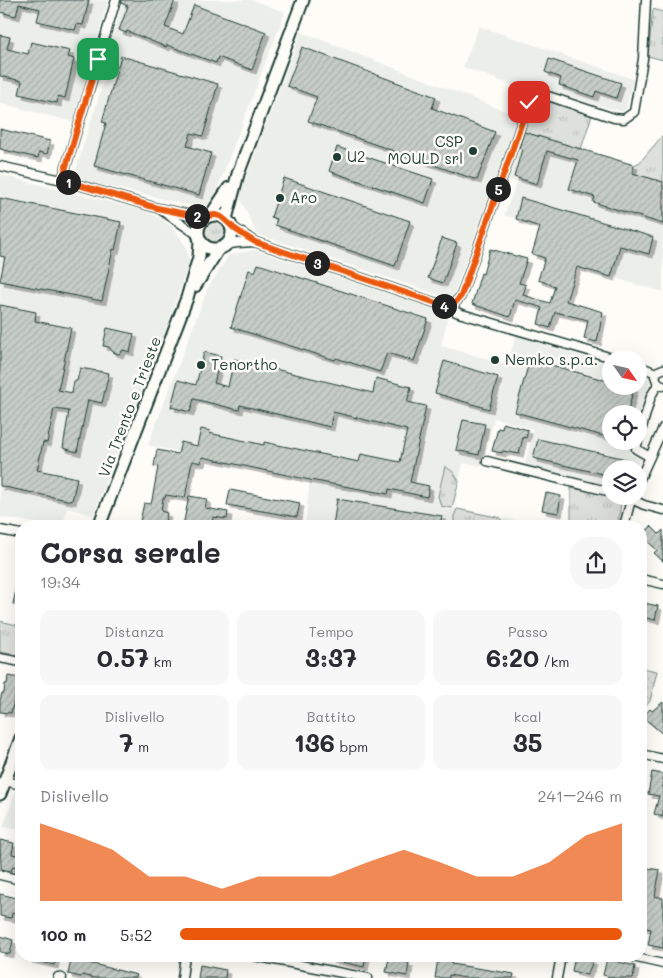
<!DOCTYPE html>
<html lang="it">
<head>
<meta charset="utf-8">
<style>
	:root { --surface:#fff; --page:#f7f7f7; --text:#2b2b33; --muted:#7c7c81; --accent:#ea580c }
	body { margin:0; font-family:Mali,sans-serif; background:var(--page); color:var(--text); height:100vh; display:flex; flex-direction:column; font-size:19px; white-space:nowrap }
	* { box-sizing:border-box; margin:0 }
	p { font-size:16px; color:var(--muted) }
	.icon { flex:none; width:28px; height:28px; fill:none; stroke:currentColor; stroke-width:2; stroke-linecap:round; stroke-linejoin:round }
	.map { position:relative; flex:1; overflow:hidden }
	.details { position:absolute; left:15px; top:520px; width:632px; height:442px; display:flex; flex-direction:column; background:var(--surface); border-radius:20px; box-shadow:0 5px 20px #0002 }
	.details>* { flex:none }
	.needle { width:32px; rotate:124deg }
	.buttons { position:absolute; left:602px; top:350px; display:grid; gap:10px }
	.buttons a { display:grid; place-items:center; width:45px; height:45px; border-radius:50%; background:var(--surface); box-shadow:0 5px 20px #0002; font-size:25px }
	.pin { position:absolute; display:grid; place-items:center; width:42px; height:42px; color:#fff; margin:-21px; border-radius:10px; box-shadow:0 2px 8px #0006 }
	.km { position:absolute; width:25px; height:25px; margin:-12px; border-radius:50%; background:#222; color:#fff; font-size:14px; line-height:25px; text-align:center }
	.round { display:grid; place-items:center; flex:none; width:52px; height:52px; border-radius:20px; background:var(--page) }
	.overview { display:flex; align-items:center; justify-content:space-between; height:85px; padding:0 25px }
	h1 { font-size:28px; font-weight:700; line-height:38px }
	.metrics { display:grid; grid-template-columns:repeat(3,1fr); gap:8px; height:85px; padding:5px 25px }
	.metrics div { display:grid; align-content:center; border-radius:12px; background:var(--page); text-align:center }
	.metrics b { font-size:25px; font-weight:700 }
	.metrics small { font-size:14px; font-weight:400 }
	.metrics p { font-size:14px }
	.chart { height:140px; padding:10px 25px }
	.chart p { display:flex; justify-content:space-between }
	.chart svg { width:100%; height:90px; margin-top:5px; fill:var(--accent); opacity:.7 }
	ul { padding:0 25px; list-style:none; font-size:16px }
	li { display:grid; grid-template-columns:80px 60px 1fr; align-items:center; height:38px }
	li i { height:12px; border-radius:6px; background:var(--accent) }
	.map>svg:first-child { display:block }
</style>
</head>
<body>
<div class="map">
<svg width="663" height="978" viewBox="0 0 663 978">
	<defs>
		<pattern id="grass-tufts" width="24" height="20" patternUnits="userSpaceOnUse" patternTransform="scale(1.25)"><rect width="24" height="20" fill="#dde0db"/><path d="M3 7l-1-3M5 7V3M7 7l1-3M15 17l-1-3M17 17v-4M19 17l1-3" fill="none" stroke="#bdc1bd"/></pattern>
		<pattern id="park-dots" width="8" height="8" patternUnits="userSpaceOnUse" patternTransform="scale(1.25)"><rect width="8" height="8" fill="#dde0db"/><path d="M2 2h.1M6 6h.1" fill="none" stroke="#bdc1bd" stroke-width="1.8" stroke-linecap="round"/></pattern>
		<pattern id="building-hatch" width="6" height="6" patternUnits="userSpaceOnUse" patternTransform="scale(1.25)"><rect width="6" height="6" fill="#c6cdc7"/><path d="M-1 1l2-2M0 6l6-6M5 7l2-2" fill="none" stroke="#aab1ac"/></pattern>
		<filter id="shadow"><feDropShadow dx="4" dy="4" stdDeviation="0" flood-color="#0004"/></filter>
	</defs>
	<rect width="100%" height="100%" fill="#fdfcf7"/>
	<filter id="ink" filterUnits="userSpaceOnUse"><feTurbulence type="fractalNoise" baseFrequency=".02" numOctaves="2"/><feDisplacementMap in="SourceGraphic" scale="10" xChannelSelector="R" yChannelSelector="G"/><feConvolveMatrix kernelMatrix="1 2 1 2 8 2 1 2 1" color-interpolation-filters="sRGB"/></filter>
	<g filter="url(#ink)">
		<path fill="#eceee9" d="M 0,0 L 108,0 L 73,122 L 0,103 Z
			M 124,0 L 252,0 L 285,12 L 213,200 L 201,208 L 82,180 L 76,169 L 114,48 L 109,46 Z
			M 479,26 L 633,79 L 626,109 L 622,112 L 528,84 L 523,89 L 463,67 Z
			M 301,32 L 518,116 L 452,299 L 257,234 L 239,196 Z
			M 524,132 L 634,165 L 632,172 L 663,182 L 663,292 L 532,254 L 540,227 L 504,215 L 517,182 L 509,180 Z
			M 0,175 L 142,210 L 163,219 L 178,234 L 186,247 L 189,262 L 166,329 L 93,515 L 67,508 L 63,526 L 51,526 L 0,517 Z
			M 255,250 L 445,312 L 448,316 L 441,346 L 507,364 L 516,336 L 611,365 L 611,386 L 639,386 L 639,374 L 647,376 L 650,382 L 639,420 L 639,414 L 611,414 L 611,441 L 632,441 L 629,454 L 641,458 L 636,469 L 611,469 L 611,486 L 525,465 L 533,429 L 494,418 L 482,466 L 463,463 L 453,508 L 544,526 L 305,526 L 310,480 L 148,445 L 208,288 L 229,255 Z
			M 16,790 L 21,791 L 21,830 L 3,827 Z"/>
		<path fill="url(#grass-tufts)" stroke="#7e8e88" d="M 653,9 L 663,12 L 663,60 L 648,56 Z
			M 541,99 L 592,115 L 581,149 L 524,132 L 535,101 Z
			M 663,135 L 663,182 L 632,173 L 634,165 L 640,162 Z
			M202 232a12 12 0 1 1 24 0a12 12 0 1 1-24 0Z
			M 445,466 L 453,472 L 459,481 L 452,508 L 441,506 L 438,496 Z
			M 571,488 L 618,497 L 621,502 L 618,526 L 571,526 Z
			M 457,509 L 501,518 L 501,526 L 454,526 L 454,516 Z
			M 0,621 L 21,626 L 21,656 L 0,652 Z"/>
		<path fill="url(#park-dots)" stroke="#7e8e88" d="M 641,668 L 657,671 L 650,701 L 641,712 Z"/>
		<path fill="url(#building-hatch)" stroke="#1f3d34" filter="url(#shadow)" d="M 0,0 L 89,0 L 83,25 L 77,24 L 75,30 L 37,21 L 40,9 L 19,4 L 16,16 L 0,12 Z
			M 122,0 L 175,0 L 165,27 L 183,34 L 194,5 L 266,32 L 252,70 L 218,57 L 216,63 L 167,45 L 166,47 L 127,31 L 126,33 L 119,30 L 128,6 L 121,3 Z
			M 0,35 L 10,37 L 7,49 L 28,54 L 31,42 L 70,51 L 68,57 L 74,59 L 65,98 L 58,96 L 57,103 L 19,94 L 22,81 L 0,76 Z
			M 302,47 L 436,97 L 432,108 L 495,132 L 477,180 L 308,121 L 317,97 L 287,86 Z
			M 121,56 L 218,84 L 203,136 L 191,133 L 187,146 L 211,153 L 199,195 L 94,166 L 106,123 L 102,122 Z
			M 549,59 L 621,83 L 616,98 L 596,91 L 594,97 L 559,85 L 561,78 L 545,72 Z
			M 0,129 L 50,141 L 47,154 L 39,152 L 38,158 L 0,149 Z
			M 524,132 L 634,165 L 632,173 L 663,182 L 663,224 L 593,202 L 595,197 L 569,189 L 578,160 L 547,151 L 537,184 L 514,177 L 522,149 L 519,148 Z
			M 337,147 L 433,179 L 425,203 L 329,171 Z
			M 284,178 L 410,221 L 395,266 L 275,225 L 277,219 L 271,217 Z
			M 0,198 L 121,222 L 115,250 L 113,249 L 102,301 L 0,281 L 5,257 L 0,256 Z
			M 521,198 L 653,237 L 649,254 L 620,246 L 611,277 L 577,267 L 566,301 L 603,312 L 597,342 L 584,339 L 588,320 L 555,312 L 550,328 L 538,324 L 542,308 L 534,305 L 515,300 L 510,317 L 472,304 L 481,273 L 483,274 L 490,249 L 527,259 L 519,283 L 526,285 L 523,295 L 550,303 L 555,286 L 538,280 L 545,258 L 532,254 L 540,227 L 516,219 Z
			M 442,238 L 457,243 L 443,283 L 428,278 Z
			M 258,264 L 428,319 L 414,361 L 387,353 L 380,372 L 336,358 L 335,360 L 231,327 L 249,270 L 255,272 Z
			M 0,305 L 36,312 L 35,321 L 71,328 L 58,390 L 72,393 L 74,381 L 77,381 L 80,368 L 109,373 L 102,403 L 88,400 L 77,452 L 63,448 L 69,411 L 54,409 L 47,443 L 43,442 L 37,470 L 77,478 L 72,501 L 0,486 Z
			M 107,328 L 134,334 L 130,352 L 123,350 L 119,354 L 113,352 L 109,347 L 103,346 Z
			M 204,352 L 221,356 L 214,383 L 228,387 L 234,359 L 373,393 L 376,378 L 411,387 L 407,402 L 426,406 L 410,482 L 429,486 L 427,497 L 389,489 L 388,494 L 310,480 L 202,457 L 201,463 L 192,461 L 185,498 L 166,495 L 165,498 L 163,498 L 161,511 L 167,513 L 164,526 L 139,526 L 144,503 L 151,504 L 152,500 L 158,467 L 154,466 L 157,450 L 178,454 L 181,442 L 197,446 L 201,429 L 210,431 L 209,433 L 264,445 L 264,442 L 359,462 L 361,454 L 400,462 L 407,430 L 333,412 L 330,427 L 240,405 L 239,410 L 194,399 L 190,412 L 171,407 L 178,380 L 196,385 Z
			M 530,359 L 611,382 L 611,386 L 627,386 L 634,388 L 627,414 L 611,414 L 611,438 L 515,412 Z
			M 444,361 L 498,377 L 489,409 L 435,393 Z
			M 463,420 L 485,424 L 479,455 L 456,450 Z
			M 503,423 L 528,430 L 526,438 L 523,437 L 519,454 L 503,451 L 502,453 L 492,451 L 498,428 L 502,429 Z
			M 538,439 L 626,459 L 624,469 L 611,469 L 611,476 L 533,458 Z
			M 230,490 L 300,503 L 297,517 L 227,505 Z
			M 546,493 L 561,496 L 558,513 L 542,510 Z
			M 189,496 L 207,499 L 205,508 L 228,512 L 227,519 L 213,517 L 212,526 L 183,526 Z
			M 337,499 L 442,516 L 440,526 L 333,526 Z
			M 651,526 L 659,534 L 663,530 L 663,561 L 654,553 L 657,550 L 641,535 L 646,529 L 648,530 Z
			M 18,581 L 21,581 L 21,606 L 13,604 Z
			M 644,603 L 658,606 L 655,620 L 642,617 Z
			M 8,676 L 20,678 L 19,688 L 17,687 L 11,713 L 0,712 L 0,701 L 2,693 L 4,693 L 5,684 L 7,684 Z
			M 663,702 L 663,734 L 643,717 L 650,709 L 652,711 Z
			M 652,772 L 663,774 L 663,817 L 654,814 L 659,796 L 648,794 Z
			M 0,840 L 14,843 L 12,854 L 21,856 L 20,868 L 13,866 L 11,871 L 1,869 Z
			M 647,868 L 660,870 L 655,896 L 663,898 L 663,948 L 648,945 L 651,929 L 641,927 L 641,897 Z
			M 0,894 L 21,899 L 21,915 L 12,913 L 11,918 L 0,916 Z
			M 0,936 L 13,940 L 10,954 L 0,952 Z
			M 28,956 L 56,956 L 54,965 L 28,959 Z
			M 72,956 L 86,959 L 85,962 L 137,975 L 136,978 L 94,978 L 82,975 L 81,977 L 68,974 Z
			M 330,956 L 366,956 L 364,967 L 329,959 Z
			M 575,956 L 593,961 L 587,975 L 572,971 Z
			M 389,958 L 409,963 L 407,976 L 386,972 Z
			M 438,959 L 452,961 L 451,964 L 514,974 L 513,978 L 465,978 L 449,975 L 449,978 L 435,978 Z
			M 607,959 L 635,966 L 633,978 L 614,978 L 603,975 Z
			M 200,965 L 226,970 L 225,978 L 198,978 Z"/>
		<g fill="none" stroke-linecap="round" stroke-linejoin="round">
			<g stroke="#1f3d34" stroke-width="11">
				<path id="street" d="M 0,166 L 62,180 L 157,208 L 205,218
					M 62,180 L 116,0
					M 161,210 L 198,235
					M 230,225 L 255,242 L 445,306 L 453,305 L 461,296 L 529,102 L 534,96 L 542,94 L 614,118 L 624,119 L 634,112 L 643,59 L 646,0
					M 225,245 L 237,243 L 255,242
					M 453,305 L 456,312 L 462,314 L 616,359
					M 639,366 L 656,373
					M 663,369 L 658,371 L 655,376 L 658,384 L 663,386
					M 639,438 L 651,396 L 658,384
					M 638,441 L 636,449 L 650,457
					M 487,461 L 611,492
					M 639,481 L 663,428
					M 625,496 L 644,505 L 663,510
					M 624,526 L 632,496
					M 0,530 L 21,534
					M 641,579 L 663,584
					M 0,658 L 21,662
					M 641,754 L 663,759
					M 5,781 L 21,785
					M 0,875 L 21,880
					M 254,956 L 368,978
					M 628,956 L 663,964
					M 58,977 L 62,978
					M 182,978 L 185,956
					M 557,978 L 561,956"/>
			</g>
			<g stroke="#1f3d34" stroke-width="15">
				<path id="secondary" d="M 211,215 L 229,188
					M198 232a17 17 0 1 1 34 0a17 17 0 1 1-34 0Z
					M 226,219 L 238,174 L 303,0
					M 195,286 L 219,248
					M 99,526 L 187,298 L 199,257 L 200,241
					M 0,794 L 21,738"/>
			</g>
			<use href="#street" stroke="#fdfcf7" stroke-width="8"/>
			<use href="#secondary" stroke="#fdfcf7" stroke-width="11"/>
		</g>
	</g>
	<g fill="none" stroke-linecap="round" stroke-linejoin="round" filter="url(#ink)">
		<g stroke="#fff" stroke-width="10">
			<path id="route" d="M 98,59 L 62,180 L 157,208 L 204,218 C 221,210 224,220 235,229 C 242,234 248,238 255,242 L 445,306 L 453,305 L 461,296 L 529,102"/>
		</g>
		<use href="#route" stroke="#ea580c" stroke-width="6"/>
	</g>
	<g fill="#1f3d34" stroke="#fdfcf7" stroke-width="2">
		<circle cx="473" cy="151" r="5"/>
		<circle cx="337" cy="157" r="5"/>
		<circle cx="280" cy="198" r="5"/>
		<circle cx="495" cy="360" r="5"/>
		<circle cx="201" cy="365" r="5"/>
	</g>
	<g text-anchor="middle" stroke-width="5" stroke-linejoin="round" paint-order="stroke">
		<g font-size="15" fill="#1f3d34" stroke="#fdfcf7" text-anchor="start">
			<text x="463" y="147" text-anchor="end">CSP<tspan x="463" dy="17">MOULD srl</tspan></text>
			<text x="347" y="162">U2</text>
			<text x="290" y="203">Aro</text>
			<text x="505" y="365">Nemko s.p.a.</text>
			<text x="211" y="370">Tenortho</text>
		</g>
		<g font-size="15" fill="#1f3d34" stroke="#fdfcf7">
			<text transform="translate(130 407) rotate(-69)" y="5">Via Trento e Trieste</text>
		</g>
	</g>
</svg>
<div class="buttons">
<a><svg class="needle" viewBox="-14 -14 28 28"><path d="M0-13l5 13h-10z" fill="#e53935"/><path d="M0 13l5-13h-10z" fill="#7c7c81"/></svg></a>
<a><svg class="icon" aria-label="locate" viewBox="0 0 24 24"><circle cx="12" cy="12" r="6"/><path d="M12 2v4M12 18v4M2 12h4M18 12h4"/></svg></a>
<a><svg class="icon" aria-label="layers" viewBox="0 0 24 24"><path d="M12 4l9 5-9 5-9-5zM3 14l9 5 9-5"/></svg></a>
</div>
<div class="pin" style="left:98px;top:59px;background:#1e9e55"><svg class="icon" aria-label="arrive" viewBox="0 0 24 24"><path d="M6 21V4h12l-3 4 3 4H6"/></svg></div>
<div class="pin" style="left:529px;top:102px;background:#d93025"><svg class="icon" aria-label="check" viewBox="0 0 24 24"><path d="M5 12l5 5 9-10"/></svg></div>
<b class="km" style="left:68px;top:182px">1</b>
<b class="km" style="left:197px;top:216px">2</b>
<b class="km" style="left:317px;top:263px">3</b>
<b class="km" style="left:444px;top:306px">4</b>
<b class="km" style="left:498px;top:189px">5</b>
<section class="details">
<div class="overview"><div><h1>Corsa serale</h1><p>19:34</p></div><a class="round"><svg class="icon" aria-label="share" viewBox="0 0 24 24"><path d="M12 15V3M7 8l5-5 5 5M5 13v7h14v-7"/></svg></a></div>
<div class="metrics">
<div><p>Distanza</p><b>0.57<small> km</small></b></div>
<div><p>Tempo</p><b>3:37</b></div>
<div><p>Passo</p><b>6:20<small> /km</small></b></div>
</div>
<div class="metrics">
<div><p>Dislivello</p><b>7<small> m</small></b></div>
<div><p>Battito</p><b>136<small> bpm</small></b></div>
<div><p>kcal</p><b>35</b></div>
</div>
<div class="chart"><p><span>Dislivello</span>241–246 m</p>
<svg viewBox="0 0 160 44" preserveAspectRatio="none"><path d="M0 44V6L10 12L20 19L30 32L40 32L50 38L60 32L70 32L80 32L90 25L100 19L110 25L120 32L130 32L140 25L150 12L160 6V44z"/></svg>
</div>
<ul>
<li><b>100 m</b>5:52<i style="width:100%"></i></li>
</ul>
</section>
</div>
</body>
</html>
